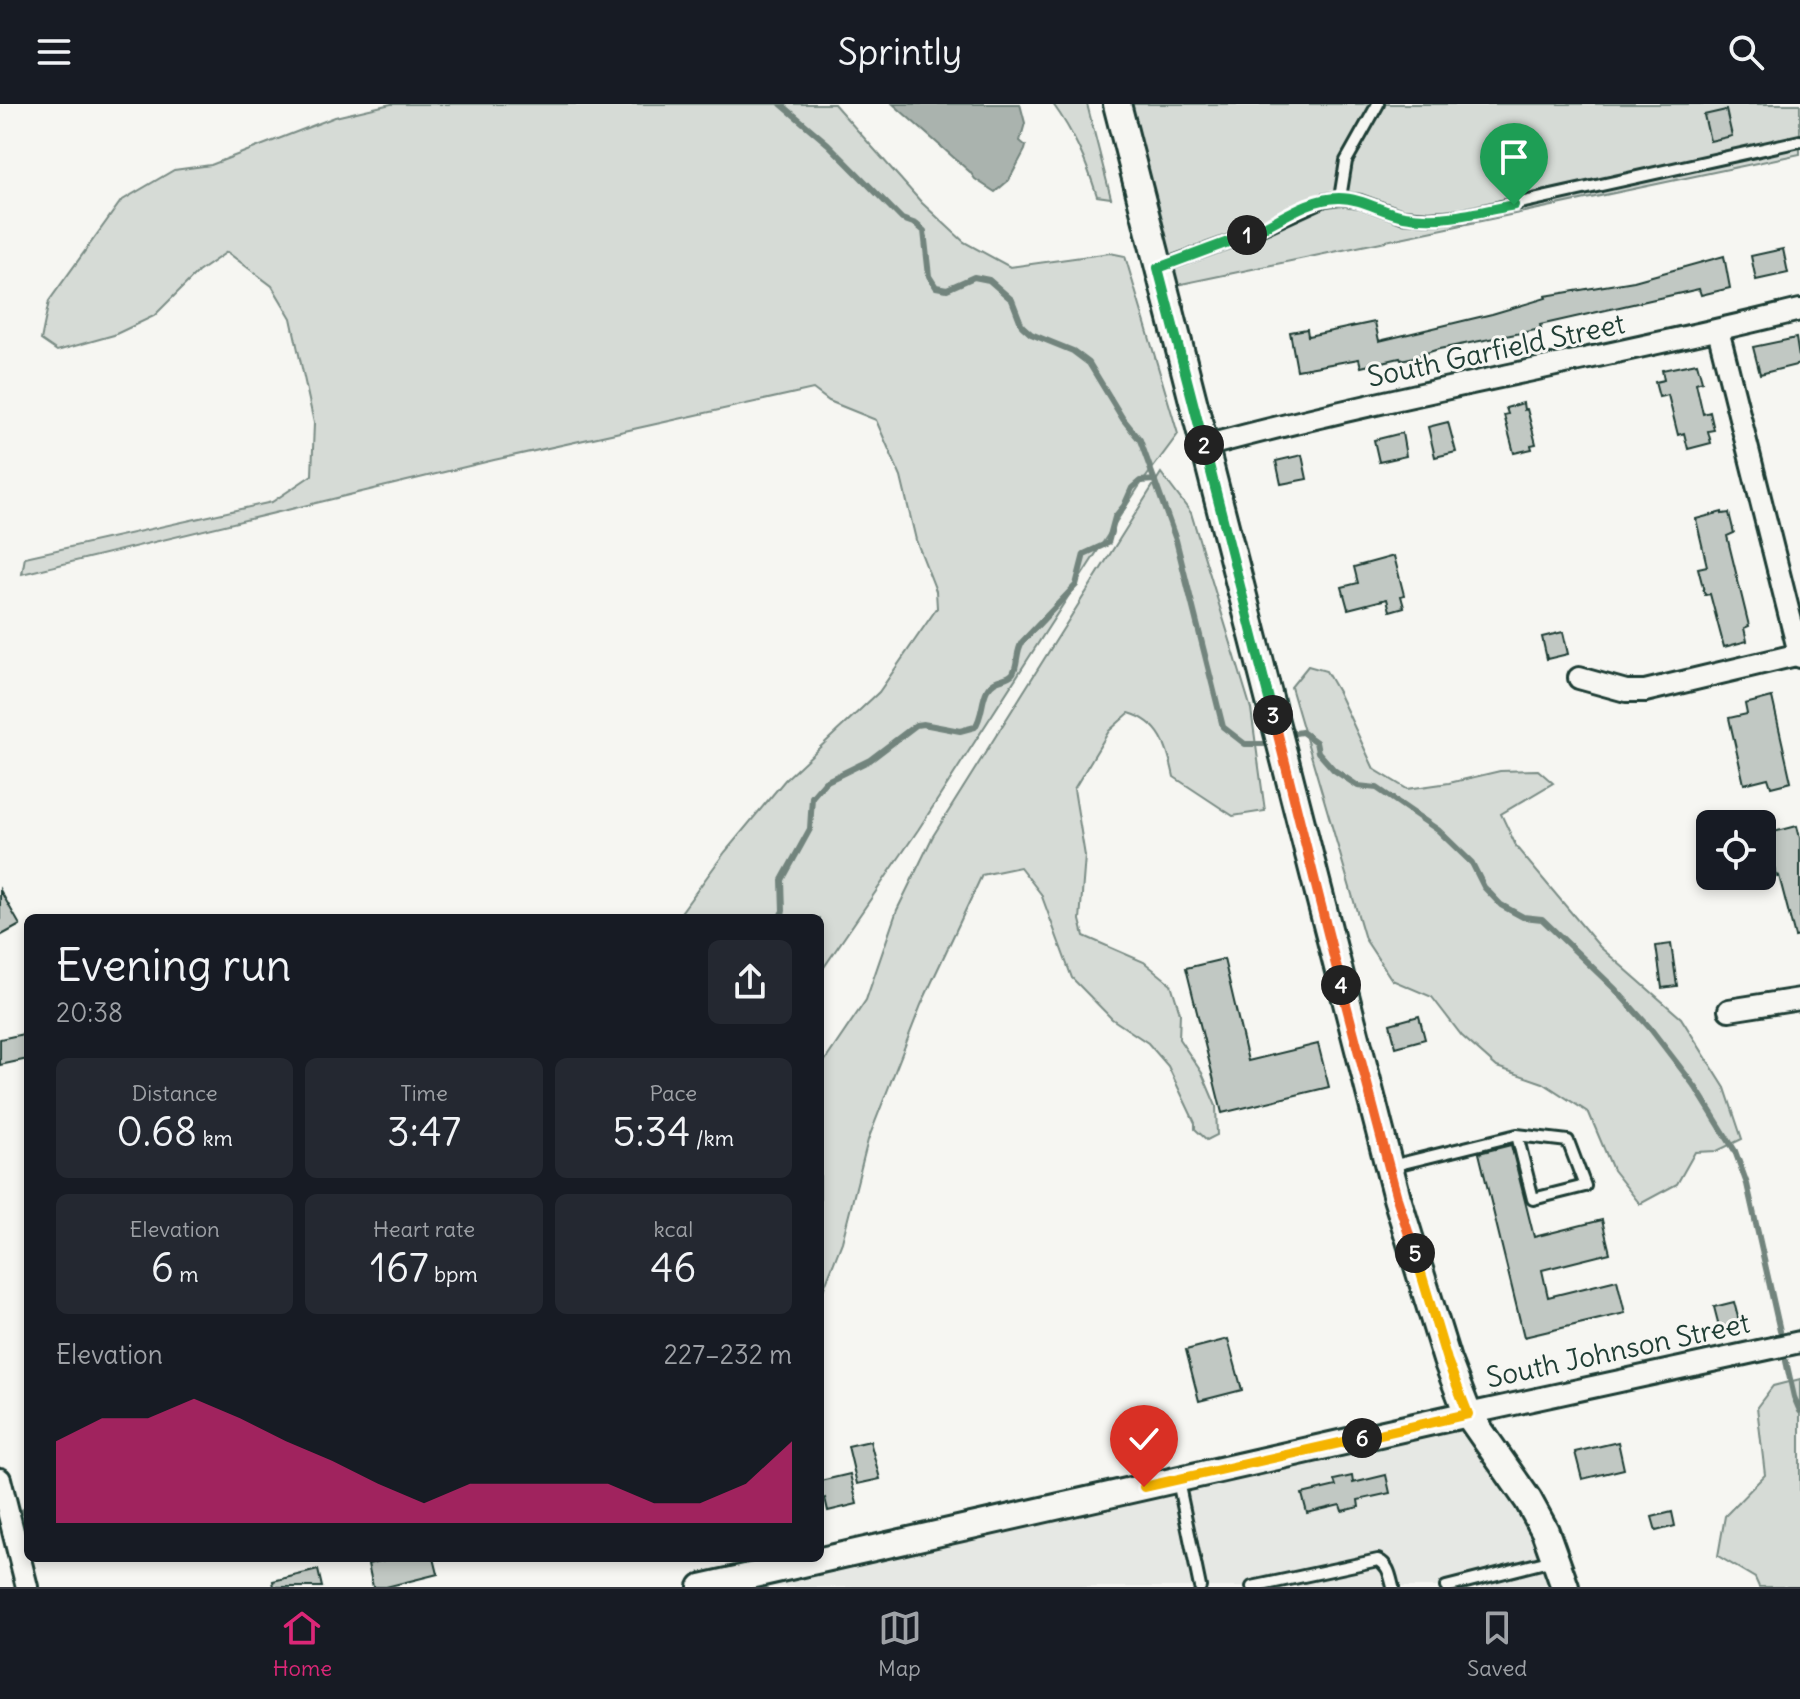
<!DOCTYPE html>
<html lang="en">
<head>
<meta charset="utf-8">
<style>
	:root { --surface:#171b24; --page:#242831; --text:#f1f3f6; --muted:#9ea1a6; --line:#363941; --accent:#db2777 }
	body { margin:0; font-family:Delius,sans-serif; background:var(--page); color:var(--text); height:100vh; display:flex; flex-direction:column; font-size:30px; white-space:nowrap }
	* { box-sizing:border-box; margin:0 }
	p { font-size:26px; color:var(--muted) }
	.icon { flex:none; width:44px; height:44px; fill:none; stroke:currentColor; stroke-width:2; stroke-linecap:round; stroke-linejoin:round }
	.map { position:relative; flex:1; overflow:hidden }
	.details { position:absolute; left:24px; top:810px; width:800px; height:648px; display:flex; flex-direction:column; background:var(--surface); border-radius:12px; box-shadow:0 4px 12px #0003 }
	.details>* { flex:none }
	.fabs { position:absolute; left:1696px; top:706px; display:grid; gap:16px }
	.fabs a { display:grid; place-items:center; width:80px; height:80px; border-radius:12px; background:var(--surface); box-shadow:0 4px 12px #0003; font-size:40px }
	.pin { position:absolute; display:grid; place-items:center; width:68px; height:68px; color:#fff; margin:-82px -34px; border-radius:50% 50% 50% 0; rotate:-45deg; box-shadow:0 0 8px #0007 }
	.pin .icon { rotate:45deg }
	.km { position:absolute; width:40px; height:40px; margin:-20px; border-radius:50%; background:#222; color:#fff; font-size:22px; line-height:40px; text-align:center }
	.round { display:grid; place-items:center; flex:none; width:84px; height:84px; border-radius:12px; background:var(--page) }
	.overview { display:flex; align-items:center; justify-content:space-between; height:136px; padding:0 32px }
	h1 { font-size:44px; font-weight:600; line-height:60px }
	.metrics { display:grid; grid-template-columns:repeat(3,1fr); gap:12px; height:136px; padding:8px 32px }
	.metrics div { display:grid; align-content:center; border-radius:12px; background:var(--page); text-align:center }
	.metrics b { font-size:40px; font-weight:600 }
	.metrics small { font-size:22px; font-weight:400 }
	.metrics p { font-size:22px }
	.chart { height:224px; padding:16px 32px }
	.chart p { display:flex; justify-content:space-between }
	.chart svg { width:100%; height:144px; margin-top:8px; fill:var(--accent); opacity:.7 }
	header { display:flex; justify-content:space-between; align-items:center; height:104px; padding:0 32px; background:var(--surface); font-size:36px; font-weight:600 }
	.tab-bar { display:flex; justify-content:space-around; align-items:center; height:112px; border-top:2px solid var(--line); background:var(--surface); font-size:22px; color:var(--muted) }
	.tab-bar a { display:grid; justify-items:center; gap:4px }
	.tab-bar .active { color:var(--accent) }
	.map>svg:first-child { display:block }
</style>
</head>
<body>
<header><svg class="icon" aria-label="menu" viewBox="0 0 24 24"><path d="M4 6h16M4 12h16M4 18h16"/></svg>Sprintly<svg class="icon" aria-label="search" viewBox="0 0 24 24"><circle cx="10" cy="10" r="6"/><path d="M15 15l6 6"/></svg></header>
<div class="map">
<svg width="1800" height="1483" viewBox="0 0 1800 1483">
	<rect width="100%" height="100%" fill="#f6f6f2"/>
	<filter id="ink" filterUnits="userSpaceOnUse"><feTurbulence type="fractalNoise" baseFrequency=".0125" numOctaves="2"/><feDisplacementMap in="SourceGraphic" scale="16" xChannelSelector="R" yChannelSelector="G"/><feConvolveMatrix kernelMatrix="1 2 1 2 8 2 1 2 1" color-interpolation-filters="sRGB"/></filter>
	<g filter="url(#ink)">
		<path fill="#e6e8e4" d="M 1468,1310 L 1565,1483 L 701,1483 Z"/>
		<path fill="#d6dbd6" stroke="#7a8c85" stroke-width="2" d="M 391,0 L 834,0 L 922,99 L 964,138 L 1010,163 L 1110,149 L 1125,152 L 1178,330 L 1138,384 L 918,726 L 820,869 L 820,814 L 677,814 L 725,748 L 785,676 L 879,588 L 937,504 L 936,487 L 916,436 L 901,373 L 876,316 L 829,297 L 813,285 L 494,356 L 22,470 L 25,453 L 272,398 L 312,371 L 314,319 L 291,214 L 272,182 L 227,148 L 198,168 L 154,212 L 114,231 L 57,247 L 41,236 L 49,197 L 121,97 L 174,66 L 211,61 L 335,13 Z
			M 1053,0 L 1087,0 L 1111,94 L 1097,92 C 1086,57 1074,29 1053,0 Z
			M 1117,0 L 1800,0 L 1800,50 L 1162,184 Z
			M 1161,369 L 1191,409 L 1251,605 L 1265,707 L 1233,712 L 1174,673 C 1168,644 1161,618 1129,609 L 1109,627 L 1074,685 L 1085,752 L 1080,816 L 1084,832 L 1144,858 L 1171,880 L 1180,909 L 1179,935 L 1202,969 L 1216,1002 L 1217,1031 L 1207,1036 L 1195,1025 L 1195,1019 L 1168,962 L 1148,939 L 1112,915 L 1072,874 L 1041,790 L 1020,763 L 982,771 L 921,901 L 868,1036 L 842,1138 L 820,1194 L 820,964 L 866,896 L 897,806 L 933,732 Z
			M 1308,562 L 1326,567 L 1338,588 L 1374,665 L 1407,685 L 1449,679 L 1500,667 L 1538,666 L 1553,679 L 1501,710 L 1517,744 L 1600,843 L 1681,914 L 1725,984 L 1742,1035 L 1717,1047 L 1695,1048 L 1677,1080 L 1640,1100 L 1613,1066 L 1589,1009 L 1543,979 L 1497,963 L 1462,932 L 1432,893 L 1392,876 L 1365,835 L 1291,583 Z
			M 1800,1275 L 1800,1483 L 1759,1483 L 1755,1474 L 1718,1452 L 1725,1412 L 1765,1371 L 1757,1303 L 1773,1282 Z"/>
		<path fill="#aab3ae" stroke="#72847d" stroke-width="2" d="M 893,0 L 1020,0 L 1025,19 L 1020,37 L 1026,42 L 1025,46 L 1009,76 L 995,88 L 975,75 L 970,68 Z"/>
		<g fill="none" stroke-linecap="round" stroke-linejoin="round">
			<path stroke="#72847d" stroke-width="6" d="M 781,0 L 828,40 L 902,115 L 916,120 L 924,127 L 929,172 L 936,183 L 947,185 L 974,173 L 989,176 L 1012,196 L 1022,222 L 1031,230 L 1073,247 L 1089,259 L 1123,315 L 1140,336 L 1176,436 L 1223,623 L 1245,640 L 1265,640
				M 1295,629 L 1302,628 L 1316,638 L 1318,648 L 1334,666 L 1358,682 L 1377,684 L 1438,726 L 1472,759 L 1484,783 L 1501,801 L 1523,813 L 1542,815 L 1615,885 L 1650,924 L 1696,984 L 1735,1047 L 1747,1080 L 1780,1227
				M 779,814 L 783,807 L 782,776 L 810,725 L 812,693 L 825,678 L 870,656 L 916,621 L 923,620 L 960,627 L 975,623 C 983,611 981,598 987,586 C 995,572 1007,577 1013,569 C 1018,561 1016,547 1022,538 L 1076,481 L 1084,450 L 1108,439 L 1115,413 L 1124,402 L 1132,384 L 1140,377 L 1155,376
				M 1786,1257 L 1794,1293 L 1800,1307
				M 0,1417 L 24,1407 L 28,1403"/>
		</g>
		<path fill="#c1c8c3" stroke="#1f3d34" stroke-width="2" d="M 1726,6 L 1732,32 L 1710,37 L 1704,11 Z
			M 1783,145 L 1788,169 L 1756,176 L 1751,152 Z
			M 1724,152 L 1730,184 L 1701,191 L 1699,185 L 1540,221 L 1541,225 L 1439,245 L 1410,254 L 1401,256 L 1400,254 L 1361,263 L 1359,255 L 1297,266 L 1290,228 L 1307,225 L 1308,232 L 1375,218 L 1379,237 L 1492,210 L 1546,194 L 1545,192 L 1634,177 Z
			M 1796,234 L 1800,260 L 1760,270 L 1753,243 Z
			M 1697,259 L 1702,277 L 1696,279 L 1703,310 L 1710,308 L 1714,326 L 1708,327 L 1711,339 L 1688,345 L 1684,329 L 1678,331 L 1668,291 L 1659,293 L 1655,278 L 1664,276 L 1662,266 Z
			M 1523,299 L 1524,306 L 1527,305 L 1536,340 L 1531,341 L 1532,345 L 1514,349 L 1504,311 L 1508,310 L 1506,304 Z
			M 1448,318 L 1456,348 L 1435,353 L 1428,323 Z
			M 1402,329 L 1406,352 L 1379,358 L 1374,336 Z
			M 1302,351 L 1307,375 L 1281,380 L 1276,357 Z
			M 1722,408 L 1722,410 L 1729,409 L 1734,429 L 1727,432 L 1749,522 L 1744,524 L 1747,537 L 1724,543 L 1710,490 L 1705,491 L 1698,464 L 1707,462 L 1696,415 Z
			M 1394,452 L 1404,491 L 1401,492 L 1404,503 L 1390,507 L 1387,495 L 1348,505 L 1342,483 L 1358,479 L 1354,463 Z
			M 1563,528 L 1568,550 L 1547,555 L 1542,533 Z
			M 1772,593 L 1791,678 L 1771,683 L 1768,674 L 1744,680 L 1729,614 L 1747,610 L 1745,600 Z
			M 1797,722 L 1800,734 L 1800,832 L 1795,833 L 1779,772 L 1777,773 L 1775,763 L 1768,764 L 1762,731 Z
			M 0,786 L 20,821 L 0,832 Z
			M 1671,840 L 1677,882 L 1662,884 L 1656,842 Z
			M 1224,855 L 1248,957 L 1318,940 L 1329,983 L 1222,1009 L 1186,864 Z
			M 1419,912 L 1425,935 L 1396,943 L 1390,920 Z
			M 28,929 L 28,955 L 0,961 L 0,935 Z
			M 1511,1041 L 1534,1133 L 1602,1116 L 1610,1149 L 1542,1166 L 1548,1193 L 1617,1176 L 1625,1209 L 1524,1233 L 1479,1049 Z
			M 1734,1198 L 1740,1221 L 1720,1226 L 1714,1203 Z
			M 1228,1235 L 1242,1286 L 1199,1297 L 1186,1246 Z
			M 870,1337 L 880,1375 L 857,1380 L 848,1342 Z
			M 1618,1338 L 1624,1365 L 1582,1375 L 1575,1348 Z
			M 850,1370 L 857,1400 L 828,1407 L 825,1394 L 820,1396 L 820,1377 Z
			M 1386,1371 L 1390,1389 L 1358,1396 L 1359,1403 L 1342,1407 L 1340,1401 L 1307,1409 L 1302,1390 L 1336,1382 L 1334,1376 L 1352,1372 L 1353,1379 Z
			M 1672,1408 L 1675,1422 L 1656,1427 L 1652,1413 Z
			M 392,1454 L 434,1454 L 438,1470 L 386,1483 L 373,1483 L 368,1460 Z
			M 318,1466 L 322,1483 L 274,1483 L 273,1477 Z"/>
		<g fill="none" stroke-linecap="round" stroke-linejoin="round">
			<g stroke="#1f3d34" stroke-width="16">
				<path id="service" d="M 1340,94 L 1346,57 L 1378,0
					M 1159,163 L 1253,129 L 1325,96 L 1340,94 L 1360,97 L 1402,112 L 1429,114 L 1461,112 L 1800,37
					M 1391,1062 L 1517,1031 L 1568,1037 L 1585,1082 L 1533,1095 L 1517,1031
					M 1178,1377 L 1200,1483
					M 1252,1483 L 1378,1456 C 1389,1461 1390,1472 1393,1483
					M 1446,1483 L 1553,1456"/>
			</g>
			<g stroke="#1f3d34" stroke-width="26">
				<path id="minor" d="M 1718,226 L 1800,553
					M 1205,342 C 1401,289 1603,255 1800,206
					M 1579,574 L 1626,587 L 1645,587 L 1800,550
					M 1729,906 L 1800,895
					M 1468,1310 L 1800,1238
					M 0,1375 L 27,1483"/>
			</g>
			<g stroke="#1f3d34" stroke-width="30">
				<path id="tertiary" d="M 701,1483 L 1468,1310"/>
			</g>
			<g stroke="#1f3d34" stroke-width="32">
				<path id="secondary" d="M 1117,0 L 1397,1094 L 1447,1256 L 1468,1310 L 1528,1396 L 1545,1427 L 1565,1483"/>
			</g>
			<use href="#service" stroke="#f6f6f2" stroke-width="10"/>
			<use href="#minor" stroke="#f6f6f2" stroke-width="20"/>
			<use href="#tertiary" stroke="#f6f6f2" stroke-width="24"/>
			<use href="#secondary" stroke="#f6f6f2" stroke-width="26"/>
		</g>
	</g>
	<g fill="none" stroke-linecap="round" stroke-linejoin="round" filter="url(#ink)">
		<g stroke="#fff" stroke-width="16">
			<path id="split-1" d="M 1247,131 C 1277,119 1306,94 1339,94 C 1362,94 1382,108 1404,112 C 1441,119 1478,108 1514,101"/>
		</g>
		<g stroke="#fff" stroke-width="16">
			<path id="split-2" d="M 1204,341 L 1158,164 L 1247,131"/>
		</g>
		<g stroke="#fff" stroke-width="16">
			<path id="split-3" d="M 1204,341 L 1273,611"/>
		</g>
		<g stroke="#fff" stroke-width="16">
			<path id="split-4" d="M 1273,611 L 1341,881"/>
		</g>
		<g stroke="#fff" stroke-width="16">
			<path id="split-5" d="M 1341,881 L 1397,1094 L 1415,1149"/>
		</g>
		<g stroke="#fff" stroke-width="16">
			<path id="split-6" d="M 1362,1334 L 1468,1310 L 1447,1256 L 1415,1149"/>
		</g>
		<g stroke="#fff" stroke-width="16">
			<path id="split-7" d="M 1144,1383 L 1362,1334"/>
		</g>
		<use href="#split-1" stroke="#22a559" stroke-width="10"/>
		<use href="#split-2" stroke="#22a559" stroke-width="10"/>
		<use href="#split-3" stroke="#22a559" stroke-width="10"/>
		<use href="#split-4" stroke="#f0652b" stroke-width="10"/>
		<use href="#split-5" stroke="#f0652b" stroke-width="10"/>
		<use href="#split-6" stroke="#f5b400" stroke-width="10"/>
		<use href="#split-7" stroke="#f5b400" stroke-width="10"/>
	</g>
	<g text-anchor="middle" stroke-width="6" stroke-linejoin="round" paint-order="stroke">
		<g font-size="28" fill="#1f3d34" stroke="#f6f6f2">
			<text transform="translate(1496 246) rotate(-12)" y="10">South Garfield Street</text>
			<text transform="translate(1618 1246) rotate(-12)" y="10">South Johnson Street</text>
		</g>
	</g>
</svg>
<div class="fabs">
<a><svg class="icon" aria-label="locate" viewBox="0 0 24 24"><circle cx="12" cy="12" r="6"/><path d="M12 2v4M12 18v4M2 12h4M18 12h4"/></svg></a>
</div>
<div class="pin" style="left:1514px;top:101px;background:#1e9e55"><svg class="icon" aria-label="arrive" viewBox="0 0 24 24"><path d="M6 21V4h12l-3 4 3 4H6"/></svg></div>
<div class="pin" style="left:1144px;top:1383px;background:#d93025"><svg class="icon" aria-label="check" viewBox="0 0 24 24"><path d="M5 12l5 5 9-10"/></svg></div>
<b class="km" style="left:1247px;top:131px">1</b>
<b class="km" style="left:1204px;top:341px">2</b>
<b class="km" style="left:1273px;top:611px">3</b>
<b class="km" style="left:1341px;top:881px">4</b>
<b class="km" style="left:1415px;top:1149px">5</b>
<b class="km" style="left:1362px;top:1334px">6</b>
<section class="details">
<div class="overview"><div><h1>Evening run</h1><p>20:38</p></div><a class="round"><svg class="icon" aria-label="share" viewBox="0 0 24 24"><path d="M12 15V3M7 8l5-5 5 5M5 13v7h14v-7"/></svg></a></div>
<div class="metrics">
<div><p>Distance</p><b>0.68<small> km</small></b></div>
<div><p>Time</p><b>3:47</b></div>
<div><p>Pace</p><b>5:34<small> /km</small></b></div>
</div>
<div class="metrics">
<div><p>Elevation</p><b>6<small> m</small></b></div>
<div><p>Heart rate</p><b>167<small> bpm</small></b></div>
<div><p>kcal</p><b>46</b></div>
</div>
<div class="chart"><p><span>Elevation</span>227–232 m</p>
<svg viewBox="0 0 160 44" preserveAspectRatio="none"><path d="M0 44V19L10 12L20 12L30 6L40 12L50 19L60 25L70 32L80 38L90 32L100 32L110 32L120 32L130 38L140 38L150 32L160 19V44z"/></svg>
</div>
</section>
</div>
<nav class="tab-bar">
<a class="active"><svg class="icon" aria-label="home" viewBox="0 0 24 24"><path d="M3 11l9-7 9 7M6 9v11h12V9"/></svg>Home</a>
<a><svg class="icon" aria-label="map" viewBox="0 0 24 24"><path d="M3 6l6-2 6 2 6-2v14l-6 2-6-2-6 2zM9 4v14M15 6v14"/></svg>Map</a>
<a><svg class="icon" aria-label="saved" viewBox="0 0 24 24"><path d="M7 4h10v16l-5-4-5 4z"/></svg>Saved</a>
</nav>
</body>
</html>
